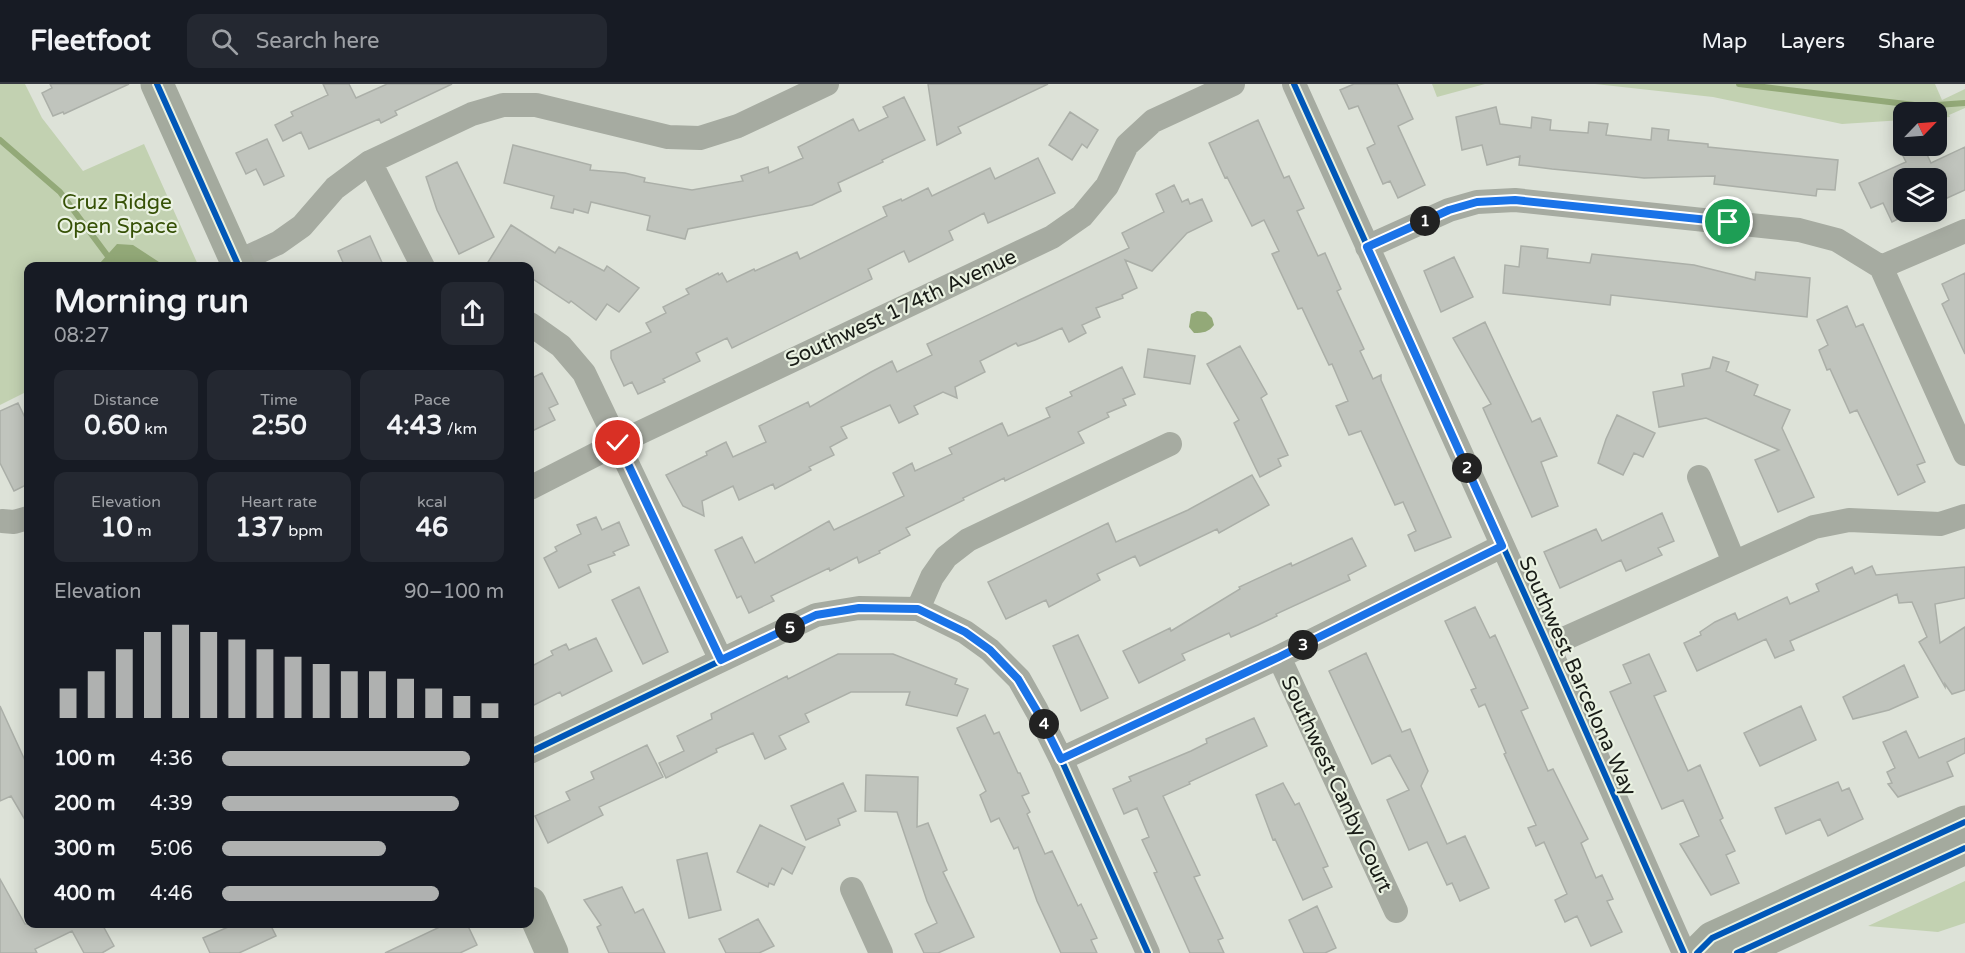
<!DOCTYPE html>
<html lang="en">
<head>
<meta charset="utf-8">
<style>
	:root { --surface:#171b24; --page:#242831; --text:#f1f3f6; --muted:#9ea1a6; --line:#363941; --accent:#afb1b0 }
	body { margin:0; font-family:"Varela Round",sans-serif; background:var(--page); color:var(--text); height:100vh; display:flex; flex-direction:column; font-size:22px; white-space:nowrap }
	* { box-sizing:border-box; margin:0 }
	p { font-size:20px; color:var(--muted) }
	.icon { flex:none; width:33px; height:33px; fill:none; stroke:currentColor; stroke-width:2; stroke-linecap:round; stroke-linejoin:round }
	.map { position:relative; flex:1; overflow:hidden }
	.details { position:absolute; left:24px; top:178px; width:510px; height:666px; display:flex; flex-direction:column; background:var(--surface); border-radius:12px; box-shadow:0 3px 15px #0003 }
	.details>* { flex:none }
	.needle { width:39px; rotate:65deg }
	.fabs { position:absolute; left:1893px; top:18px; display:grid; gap:12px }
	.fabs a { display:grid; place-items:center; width:54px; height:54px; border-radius:12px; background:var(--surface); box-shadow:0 3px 15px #0003; font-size:30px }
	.pin { position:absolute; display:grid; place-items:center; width:51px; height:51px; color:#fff; margin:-26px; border:3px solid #fff; border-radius:50%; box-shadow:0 2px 6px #0007 }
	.km { position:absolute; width:30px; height:30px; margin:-15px; border-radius:50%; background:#222; color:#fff; font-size:16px; line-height:30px; text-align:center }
	.round { display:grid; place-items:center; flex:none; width:63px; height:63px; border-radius:12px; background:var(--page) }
	.summary { display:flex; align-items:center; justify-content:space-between; height:102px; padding:0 30px }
	h1 { font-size:33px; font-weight:800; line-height:45px }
	.figures { display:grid; grid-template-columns:repeat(3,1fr); gap:9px; height:102px; padding:6px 30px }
	.figures div { display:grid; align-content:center; border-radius:12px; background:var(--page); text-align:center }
	.figures b { font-size:26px; font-weight:800 }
	.figures small { font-size:16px; font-weight:400 }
	.figures p { font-size:16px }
	.chart { height:168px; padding:12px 30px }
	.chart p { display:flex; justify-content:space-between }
	.chart svg { width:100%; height:108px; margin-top:6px; stroke:var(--accent); stroke-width:6 }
	ul { padding:0 30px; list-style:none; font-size:20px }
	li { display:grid; grid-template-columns:96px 72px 1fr; align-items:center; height:45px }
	li i { height:15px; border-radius:8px; background:var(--accent) }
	header { display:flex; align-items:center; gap:36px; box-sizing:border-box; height:84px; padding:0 30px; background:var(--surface); border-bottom:2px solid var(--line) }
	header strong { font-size:28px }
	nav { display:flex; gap:33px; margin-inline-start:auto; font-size:21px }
	.search { width:420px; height:54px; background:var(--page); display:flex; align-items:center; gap:15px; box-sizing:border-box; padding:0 21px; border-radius:12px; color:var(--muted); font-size:22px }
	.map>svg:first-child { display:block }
</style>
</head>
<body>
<header>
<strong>Fleetfoot</strong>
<div class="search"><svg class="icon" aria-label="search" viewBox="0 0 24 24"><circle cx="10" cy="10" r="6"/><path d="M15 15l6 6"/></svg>Search here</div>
<nav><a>Map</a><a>Layers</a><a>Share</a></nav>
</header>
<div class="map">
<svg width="1965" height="869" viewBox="0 0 1965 869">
	<rect width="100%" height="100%" fill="#dde2d8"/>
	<path fill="#c2d1b1" d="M 0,0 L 25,0 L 42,34 L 83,87 L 144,60 L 199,183 L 28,183 L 28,307 L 0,321 Z
		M 1432,0 L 1485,0 L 1437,13 Z
		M 1595,0 L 1935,0 L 1942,16 L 1965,5 L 1965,24 L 1949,31 L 1950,33 L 1937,34 L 1936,28 L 1904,28 L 1903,36 L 1842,40 L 1713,13 Z
		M 1965,797 L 1965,839 L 1938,848 L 1868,842 Z"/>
	<path fill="#93a978" d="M 117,160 L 133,161 L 159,178 L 161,183 L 100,183 L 100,179 Z
		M 1197,227 L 1206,228 L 1212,234 L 1214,241 C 1209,248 1203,249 1194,249 L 1189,243 L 1191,230 Z"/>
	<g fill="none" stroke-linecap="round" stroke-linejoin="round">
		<path stroke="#93a978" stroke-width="6" d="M 1739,0 L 1923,22 L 1965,19
			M 0,56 L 60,108 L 107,171 L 112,174"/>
	</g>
	<path fill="#c0c4bd" stroke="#abafa8" stroke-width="1.5" d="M 50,0 L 129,0 L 64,30 L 63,28 L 53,32 L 42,9 L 52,4 Z
		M 323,0 L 349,0 L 356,14 L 387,0 L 452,0 L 395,27 L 397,31 L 381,39 L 379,35 L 309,65 L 301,48 L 283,57 L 275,41 L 293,32 L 291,28 L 328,11 Z
		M 928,0 L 1048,0 L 958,43 L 961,49 L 937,61 Z
		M 1354,0 L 1397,0 L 1413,35 L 1398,42 L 1425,101 L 1398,114 L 1390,97 L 1383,100 L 1367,64 L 1375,60 L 1358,22 L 1349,25 L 1340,6 Z
		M 904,13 L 925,56 L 882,76 L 883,78 L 838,99 L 841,107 L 812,121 L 688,145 L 685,155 L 647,146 L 650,132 L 591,118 L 588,129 L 574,125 L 573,129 L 551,124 L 554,112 L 504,99 L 513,61 L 591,81 L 590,86 L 625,89 L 645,94 L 644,98 L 692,106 L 743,97 L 741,92 L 768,83 L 769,89 L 803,74 L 798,63 L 853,35 L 859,47 L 888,33 L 883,23 Z
		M 1496,23 L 1500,40 L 1531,44 L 1532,33 L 1551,36 L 1550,46 L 1588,49 L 1589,38 L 1608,40 L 1606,51 L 1651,56 L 1652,44 L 1669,46 L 1668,56 L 1708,60 L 1708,63 L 1838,76 L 1835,106 L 1817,105 L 1816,112 L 1714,100 L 1715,92 L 1644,94 L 1552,85 L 1519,81 L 1520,72 L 1487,81 L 1482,61 L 1462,66 L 1456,33 Z
		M 1070,28 L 1098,46 L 1087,64 L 1082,60 L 1072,76 L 1049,61 Z
		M 1258,36 L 1284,94 L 1289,92 L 1304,124 L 1297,127 L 1318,172 L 1325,169 L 1341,205 L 1337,207 L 1364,265 L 1360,267 L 1373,295 L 1381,291 L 1381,296 L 1451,453 L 1415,467 L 1408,451 L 1416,447 L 1403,418 L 1395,421 L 1361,347 L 1349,351 L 1336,322 L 1348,317 L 1332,280 L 1329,281 L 1302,224 L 1298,225 L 1272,170 L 1279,167 L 1264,136 L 1252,142 L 1227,93 L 1225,94 L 1209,59 Z
		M 267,55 L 284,92 L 264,101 L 256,85 L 246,90 L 236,69 Z
		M 1915,62 L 1923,62 L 1931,79 L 1965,63 L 1965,106 L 1936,119 L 1936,94 L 1904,94 L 1904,132 L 1892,138 L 1883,119 L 1871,124 L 1859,99 L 1906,78 L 1901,68 Z
		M 1038,74 L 1055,109 L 988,139 L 984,129 L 949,147 L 953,156 L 909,178 L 904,167 L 868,185 L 872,195 L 732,264 L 727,254 L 696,269 L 700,277 L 663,295 L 665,298 L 638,310 L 632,298 L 624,302 L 611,274 L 611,267 L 651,248 L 646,239 L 666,229 L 663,223 L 689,210 L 686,205 L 718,189 L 719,191 L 722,189 L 727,198 L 754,185 L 755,187 L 797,168 L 800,175 L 887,132 L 883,123 L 901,115 L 902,117 L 928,104 L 932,112 L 990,84 L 995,95 Z
		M 457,78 L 494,153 L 459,170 L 437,126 L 426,93 Z
		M 1174,101 L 1182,118 L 1188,115 L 1190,120 L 1202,115 L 1212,137 L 1187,149 L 1152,187 L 1125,176 L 1137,204 L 1122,211 L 1123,214 L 1096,224 L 1100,233 L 1082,241 L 1086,249 L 1069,258 L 1062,244 L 1035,256 L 1018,262 L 1016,259 L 980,277 L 985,288 L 955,303 L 957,314 L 943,308 L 914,322 L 918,330 L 899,339 L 890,321 L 841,343 L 847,354 L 830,363 L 834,371 L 809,383 L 811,386 L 775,405 L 773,400 L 739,416 L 733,402 L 702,417 L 704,432 L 683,422 L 666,391 L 707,371 L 706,368 L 726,358 L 733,373 L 766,358 L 759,342 L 808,318 L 810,323 L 871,288 L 892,277 L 897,288 L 932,271 L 927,260 L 1129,164 L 1122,149 L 1164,128 L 1156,110 Z
		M 511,141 L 555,169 L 559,163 L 604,187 L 607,182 L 639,204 L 619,228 L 607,220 L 596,236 L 571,217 L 569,219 L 530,193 L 530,183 L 485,183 Z
		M 370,152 L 384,183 L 345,183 L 338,167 Z
		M 1521,162 L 1548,165 L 1547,174 L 1590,179 L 1592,170 L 1694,181 L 1755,196 L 1756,188 L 1810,194 L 1807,233 L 1611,211 L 1610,221 L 1503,209 L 1505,181 L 1519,183 Z
		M 1454,173 L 1473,213 L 1441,228 L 1424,187 Z
		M 1965,189 L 1965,270 L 1942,220 L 1949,216 L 1942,200 Z
		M 1847,222 L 1856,243 L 1863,240 L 1925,378 L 1917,381 L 1925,398 L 1898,411 L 1857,326 L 1850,329 L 1830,285 L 1827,286 L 1819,266 L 1828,261 L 1817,236 Z
		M 1485,238 L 1532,338 L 1540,334 L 1557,372 L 1541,378 L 1558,422 L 1532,433 L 1483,324 L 1491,320 L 1453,254 Z
		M 1240,262 L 1267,310 L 1261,314 L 1288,371 L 1278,375 L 1281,382 L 1260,393 L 1234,339 L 1239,336 L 1207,280 Z
		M 1148,265 L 1195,272 L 1190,300 L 1144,293 Z
		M 1713,273 L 1729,278 L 1726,287 L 1758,301 L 1754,311 L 1790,326 L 1782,344 L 1814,413 L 1778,428 L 1755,376 L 1779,366 L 1706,334 L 1659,343 L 1653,308 L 1684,302 L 1682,290 L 1710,284 Z
		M 1122,283 L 1135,310 L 1123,315 L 1126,321 L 1107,329 L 1109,333 L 1078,348 L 1084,359 L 1005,397 L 1004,394 L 963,414 L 964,416 L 906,444 L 910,451 L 879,467 L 880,469 L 859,479 L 857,473 L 830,487 L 829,484 L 771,512 L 774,517 L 749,529 L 741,512 L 737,514 L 715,466 L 742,453 L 755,479 L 829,437 L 834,446 L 904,412 L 893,389 L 912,379 L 915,387 L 952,370 L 949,364 L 1002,339 L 1008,352 L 1050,333 L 1046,324 L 1072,312 L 1070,308 Z
		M 542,289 L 558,320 L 549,324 L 555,336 L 530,348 L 530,295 Z
		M 18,319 L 28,340 L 28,400 L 14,407 L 0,379 L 0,327 Z
		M 1617,331 L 1655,349 L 1643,373 L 1634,369 L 1623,391 L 1598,379 L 1606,355 Z
		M 1252,391 L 1269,421 L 1219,449 L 1217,445 L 1140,482 L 1135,472 L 1097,490 L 1100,496 L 1049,523 L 1046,516 L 1006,535 L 988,498 L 1108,439 L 1116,458 L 1188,426 Z
		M 1662,429 L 1674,457 L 1658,464 L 1662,471 L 1626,487 L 1621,476 L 1560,504 L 1544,468 L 1596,445 L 1602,457 Z
		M 596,433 L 602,446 L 619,438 L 629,461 L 613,468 L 615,471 L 588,481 L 591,488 L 559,504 L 544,474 L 557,467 L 555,463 L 581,450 L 577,441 Z
		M 1352,454 L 1366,482 L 1348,491 L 1350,496 L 1276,530 L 1277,532 L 1258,541 L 1231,553 L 1229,549 L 1182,570 L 1185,576 L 1139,599 L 1123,567 L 1170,544 L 1171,547 L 1240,505 L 1239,503 L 1291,479 L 1292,482 Z
		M 1872,482 L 1876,491 L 1965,483 L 1965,514 L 1935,520 L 1940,559 L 1965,543 L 1965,606 L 1952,610 L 1945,600 L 1945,603 L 1919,558 L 1927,553 L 1912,518 L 1899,519 L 1897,510 L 1790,557 L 1794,566 L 1775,574 L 1766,555 L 1697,587 L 1684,559 L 1701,551 L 1700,548 L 1715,538 L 1735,529 L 1738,536 L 1787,513 L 1790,520 L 1819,507 L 1816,500 L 1852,483 L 1855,490 Z
		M 639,503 L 668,568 L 643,580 L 612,516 Z
		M 1475,523 L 1490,554 L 1495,551 L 1528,624 L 1521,627 L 1548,687 L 1553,685 L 1588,755 L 1581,759 L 1596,794 L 1602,791 L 1613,815 L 1607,817 L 1622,848 L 1591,862 L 1577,832 L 1565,838 L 1555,816 L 1567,810 L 1544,758 L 1536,762 L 1528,744 L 1536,741 L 1504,670 L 1506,669 L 1485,620 L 1479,623 L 1471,606 L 1476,604 L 1445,537 Z
		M 1078,551 L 1108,614 L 1081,627 L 1053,562 Z
		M 596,554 L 612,587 L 562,612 L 560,608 L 530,623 L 530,583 L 553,571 L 551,567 L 566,560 L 569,566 Z
		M 1366,569 L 1402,648 L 1410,645 L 1428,687 L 1421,702 L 1447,760 L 1465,752 L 1489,804 L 1460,817 L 1452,799 L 1447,801 L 1427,758 L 1409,766 L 1387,716 L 1409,706 L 1390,671 L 1372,680 L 1329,587 Z
		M 838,570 L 893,570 L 957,595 L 955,600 L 968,605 L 957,632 L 906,621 L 910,608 L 851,608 L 805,630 L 809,638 L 779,652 L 786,665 L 765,675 L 753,649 L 716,665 L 717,668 L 666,694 L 659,679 L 684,667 L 677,652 L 712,635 L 711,630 L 787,592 L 788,595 Z
		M 1649,570 L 1666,607 L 1654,612 L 1688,687 L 1700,681 L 1723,734 L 1720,736 L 1735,767 L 1726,771 L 1739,799 L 1711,811 L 1680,760 L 1699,752 L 1683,716 L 1662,725 L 1610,608 L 1631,599 L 1623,581 Z
		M 1904,581 L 1918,613 L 1889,626 L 1853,635 L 1843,613 Z
		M 0,622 L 28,683 L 28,741 L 11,712 L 0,717 Z
		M 1801,622 L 1816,656 L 1760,682 L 1744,649 Z
		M 985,631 L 994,650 L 999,648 L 1018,689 L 1020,689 L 1029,709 L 1022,712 L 1030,728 L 1027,730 L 1045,770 L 1052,767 L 1078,822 L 1081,820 L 1097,854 L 1091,856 L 1097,869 L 1061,869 L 1037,817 L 1018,763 L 1014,765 L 999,734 L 991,738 L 980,711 L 986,707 L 957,644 Z
		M 1254,634 L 1267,662 L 1189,698 L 1190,700 L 1163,712 L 1200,791 L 1194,793 L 1223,854 L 1218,856 L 1224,869 L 1190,869 L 1154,789 L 1157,788 L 1142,756 L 1149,753 L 1137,724 L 1124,730 L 1113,705 L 1131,697 L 1129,693 L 1191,667 L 1207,659 L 1206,655 Z
		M 1906,647 L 1919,674 L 1965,654 L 1965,669 L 1947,678 L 1953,692 L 1898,713 L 1888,700 L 1892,699 L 1887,688 L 1895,684 L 1883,658 Z
		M 647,661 L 663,693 L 599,723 L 603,731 L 548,759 L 535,732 L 570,716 L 566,708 L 594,695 L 591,688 Z
		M 866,691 L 918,693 L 917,743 L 928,739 L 947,786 L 943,788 L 974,853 L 938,869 L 924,869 L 915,850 L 937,839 L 927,817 L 897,728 L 865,727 Z
		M 1838,698 L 1842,707 L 1849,704 L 1863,735 L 1828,752 L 1820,735 L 1786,750 L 1775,724 Z
		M 843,699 L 856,727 L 838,735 L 840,741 L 806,756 L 791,722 Z
		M 1283,699 L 1295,721 L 1299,719 L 1307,736 L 1328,782 L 1323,784 L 1332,803 L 1303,816 L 1275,755 L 1273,756 L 1256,711 Z
		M 760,741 L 805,763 L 792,790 L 782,784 L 774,801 L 769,799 L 768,803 L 737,788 Z
		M 707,769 L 721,826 L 689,834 L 677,776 Z
		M 0,795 L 25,840 L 102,840 L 114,862 L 102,869 L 84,869 L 72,847 L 35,865 L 37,869 L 0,869 Z
		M 622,803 L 635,829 L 643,825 L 665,869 L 609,869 L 597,843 L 601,841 L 584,816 Z
		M 1317,822 L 1336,864 L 1325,869 L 1304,869 L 1289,836 Z
		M 758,835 L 774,862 L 759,869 L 726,869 L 719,855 Z
		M 235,840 L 270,840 L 276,852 L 239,869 L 210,869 L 203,854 Z
		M 446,840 L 467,840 L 477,861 L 460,869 L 385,869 Z"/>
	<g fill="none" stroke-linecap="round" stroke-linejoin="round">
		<path stroke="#a6aba1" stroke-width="24" d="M 1294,0 L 1548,562 L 1684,869
			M 370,78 L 423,183
			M 1367,163 L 1449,126 L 1477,118 L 1515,116 L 1799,146 L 1837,156 L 1881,183 L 1965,370
			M 237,178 L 278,159 L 302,142 L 335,104 L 370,78 L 472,30 L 503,21 L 536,21 L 668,53 L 700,54 L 738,42 L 827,0
			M 1881,183 L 1965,147
			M 530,240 L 561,262 L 584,289 L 721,576
			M 1699,393 L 1734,478
			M 530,404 L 618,359 L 1052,153 L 1082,132 L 1107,102 L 1127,61 L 1153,37 L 1233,0
			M 2,437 L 14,438 L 28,434
			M 918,525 L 932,493 L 946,473 L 968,456 L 1170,360
			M 1548,562 L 1814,443 L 1849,436 L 1940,440 L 1965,432
			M 1279,573 L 1396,827
			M 530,668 L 816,531 L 859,524 L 918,525 L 965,548 L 990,566 L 1019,595 L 1037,627 L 1061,675 L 1148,869
			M 1061,675 L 1279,573 L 1502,462
			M 852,805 L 881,869"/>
		<path stroke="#a4aa9e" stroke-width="33" d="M 157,0 L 239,183
			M 530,819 L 552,869
			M 1697,869 L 1712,854 L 1965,738
			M 1737,869 L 1965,764"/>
		<g stroke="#eaf2e2" stroke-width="10">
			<path id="cycleway" d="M 157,0 L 239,183
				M 1294,0 L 1548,562 L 1684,869
				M 530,668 L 816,531 L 859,524 L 918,525 L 965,548 L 990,566 L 1019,595 L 1037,627 L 1061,675 L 1148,869
				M 1697,869 L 1712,854 L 1965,738
				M 1737,869 L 1965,764"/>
		</g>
		<use href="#cycleway" stroke="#0057b8" stroke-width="6"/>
	</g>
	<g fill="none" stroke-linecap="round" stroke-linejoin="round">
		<g stroke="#fff" stroke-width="12">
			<path id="route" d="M 618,359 L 721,576 L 816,531 L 859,524 L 918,525 L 965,548 L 990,566 L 1018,595 L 1037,627 L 1061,675 L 1279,573 L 1502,462 L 1367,163 L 1449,126 L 1477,118 L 1515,116 L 1728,138"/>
		</g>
		<use href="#route" stroke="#1a73e8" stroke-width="8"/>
	</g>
	<g text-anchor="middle" stroke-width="4.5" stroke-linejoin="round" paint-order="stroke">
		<g font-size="21" fill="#365106" stroke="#eaf2e2">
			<text x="117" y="125">Cruz Ridge<tspan x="117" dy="24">Open Space</tspan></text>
		</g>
		<g font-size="21" fill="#191c17" stroke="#eaf2e2">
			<text transform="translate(901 224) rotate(-25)" y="7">Southwest 174th Avenue</text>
			<text transform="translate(1578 592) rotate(66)" y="7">Southwest Barcelona Way</text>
			<text transform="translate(1337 700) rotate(65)" y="7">Southwest Canby Court</text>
		</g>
	</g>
</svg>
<div class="fabs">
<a><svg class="needle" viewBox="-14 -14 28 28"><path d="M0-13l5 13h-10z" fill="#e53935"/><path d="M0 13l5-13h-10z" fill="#9ea1a6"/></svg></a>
<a><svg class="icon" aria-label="layers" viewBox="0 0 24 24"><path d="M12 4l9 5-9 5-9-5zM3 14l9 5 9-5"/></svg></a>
</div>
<div class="pin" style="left:1728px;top:138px;background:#1e9e55"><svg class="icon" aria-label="arrive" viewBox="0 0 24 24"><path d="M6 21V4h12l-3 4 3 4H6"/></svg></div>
<div class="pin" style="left:618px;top:359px;background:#d93025"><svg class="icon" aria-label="check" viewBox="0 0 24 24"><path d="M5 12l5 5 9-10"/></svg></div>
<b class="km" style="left:1425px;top:137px">1</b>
<b class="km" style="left:1467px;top:384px">2</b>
<b class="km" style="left:1303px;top:561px">3</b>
<b class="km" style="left:1044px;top:640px">4</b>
<b class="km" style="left:790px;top:544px">5</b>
<section class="details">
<div class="summary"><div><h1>Morning run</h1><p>08:27</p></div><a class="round"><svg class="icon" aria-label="share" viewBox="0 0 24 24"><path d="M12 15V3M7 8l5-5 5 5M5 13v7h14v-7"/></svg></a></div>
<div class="figures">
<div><p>Distance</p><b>0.60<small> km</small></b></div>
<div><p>Time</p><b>2:50</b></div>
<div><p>Pace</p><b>4:43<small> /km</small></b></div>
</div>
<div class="figures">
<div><p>Elevation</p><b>10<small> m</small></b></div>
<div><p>Heart rate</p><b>137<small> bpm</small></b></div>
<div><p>kcal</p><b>46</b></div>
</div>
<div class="chart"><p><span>Elevation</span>90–100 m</p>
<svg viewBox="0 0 160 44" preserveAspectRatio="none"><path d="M5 44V32M15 44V25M25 44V16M35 44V9M45 44V6M55 44V9M65 44V12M75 44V16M85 44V19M95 44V22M105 44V25M115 44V25M125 44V28M135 44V32M145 44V35M155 44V38"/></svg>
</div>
<ul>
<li><b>100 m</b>4:36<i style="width:88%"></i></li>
<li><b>200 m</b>4:39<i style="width:84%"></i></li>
<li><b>300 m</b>5:06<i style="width:58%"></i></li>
<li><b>400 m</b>4:46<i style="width:77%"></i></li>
</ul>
</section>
</div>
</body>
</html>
